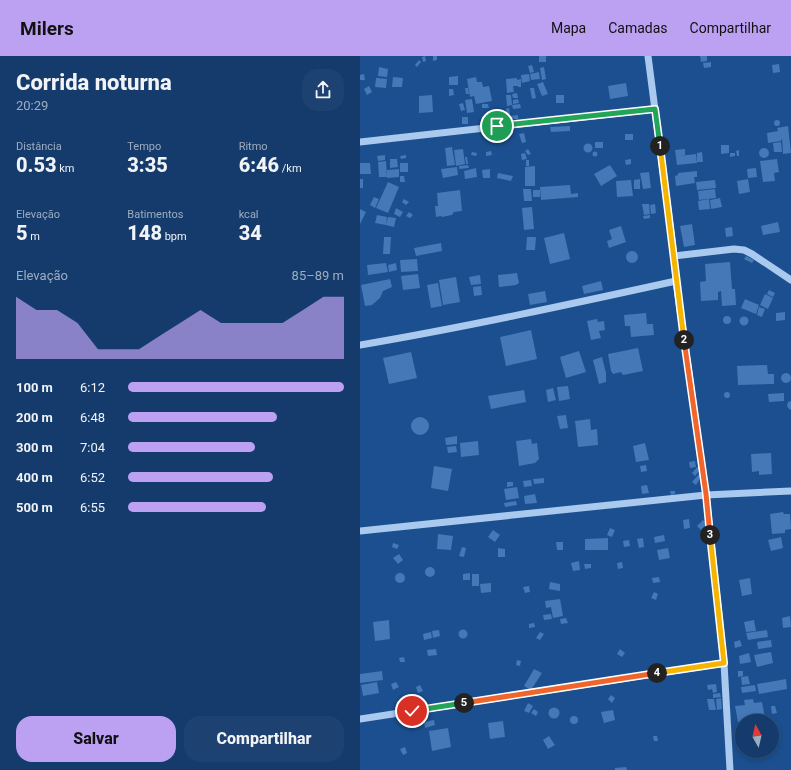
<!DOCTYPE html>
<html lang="pt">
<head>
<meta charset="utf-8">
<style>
	:root { --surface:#143b6b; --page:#1d4271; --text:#f1f3f6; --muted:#9dadc1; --line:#33557e; --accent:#bca0f2 }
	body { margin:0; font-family:Roboto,sans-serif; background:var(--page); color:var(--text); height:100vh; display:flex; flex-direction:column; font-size:15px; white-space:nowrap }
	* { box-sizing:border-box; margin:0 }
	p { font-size:13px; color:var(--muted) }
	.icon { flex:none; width:22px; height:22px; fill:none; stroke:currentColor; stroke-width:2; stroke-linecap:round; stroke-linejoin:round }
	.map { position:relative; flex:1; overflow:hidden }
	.drawer { display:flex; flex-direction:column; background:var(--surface); width:360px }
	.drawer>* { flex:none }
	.needle { width:26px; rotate:352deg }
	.fabs { position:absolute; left:375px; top:658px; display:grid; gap:8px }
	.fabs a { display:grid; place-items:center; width:44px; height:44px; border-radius:50%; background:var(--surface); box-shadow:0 2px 6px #0003,0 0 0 1px var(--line); font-size:20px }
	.pin { position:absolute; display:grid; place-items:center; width:34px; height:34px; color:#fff; margin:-17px; border:2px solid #fff; border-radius:50%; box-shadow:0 1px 4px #0007 }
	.km { position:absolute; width:20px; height:20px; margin:-10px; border-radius:50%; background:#222; color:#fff; font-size:11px; line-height:20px; text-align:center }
	.round { display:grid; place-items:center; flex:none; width:42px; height:42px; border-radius:16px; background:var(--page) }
	.overview { display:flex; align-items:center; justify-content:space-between; height:68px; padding:0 16px }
	h1 { font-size:22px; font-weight:800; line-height:30px }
	.stats { display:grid; grid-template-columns:repeat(3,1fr); gap:6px; height:68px; padding:4px 16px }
	.stats div { display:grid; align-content:center }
	.stats b { font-size:20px; font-weight:800 }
	.stats small { font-size:11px; font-weight:400 }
	.stats p { font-size:11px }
	.chart { height:112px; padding:8px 16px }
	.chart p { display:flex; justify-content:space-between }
	.chart svg { width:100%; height:72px; margin-top:4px; fill:var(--accent); opacity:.7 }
	.cta { display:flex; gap:8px; margin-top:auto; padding:8px 16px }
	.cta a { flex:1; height:46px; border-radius:16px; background:var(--accent); color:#111; font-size:16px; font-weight:800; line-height:46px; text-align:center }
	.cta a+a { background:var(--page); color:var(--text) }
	ul { padding:0 16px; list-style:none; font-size:13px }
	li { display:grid; grid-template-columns:64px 48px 1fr; align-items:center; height:30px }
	li i { height:10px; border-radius:5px; background:var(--accent) }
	header { display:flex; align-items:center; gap:24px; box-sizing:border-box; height:56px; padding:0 20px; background:var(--accent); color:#111 }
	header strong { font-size:19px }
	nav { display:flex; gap:22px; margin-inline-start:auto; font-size:14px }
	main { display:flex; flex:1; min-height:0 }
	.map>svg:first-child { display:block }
</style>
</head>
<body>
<header>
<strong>Milers</strong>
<nav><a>Mapa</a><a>Camadas</a><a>Compartilhar</a></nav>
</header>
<main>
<section class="drawer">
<div class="overview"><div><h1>Corrida noturna</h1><p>20:29</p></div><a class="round"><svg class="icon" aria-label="share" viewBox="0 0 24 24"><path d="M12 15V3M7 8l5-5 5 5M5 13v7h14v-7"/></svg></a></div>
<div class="stats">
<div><p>Distância</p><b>0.53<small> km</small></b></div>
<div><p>Tempo</p><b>3:35</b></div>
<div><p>Ritmo</p><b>6:46<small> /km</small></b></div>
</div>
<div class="stats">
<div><p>Elevação</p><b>5<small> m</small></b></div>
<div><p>Batimentos</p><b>148<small> bpm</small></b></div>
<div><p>kcal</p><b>34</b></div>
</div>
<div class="chart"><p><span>Elevação</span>85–89 m</p>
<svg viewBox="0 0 160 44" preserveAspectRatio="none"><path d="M0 44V6L10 14L20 14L30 22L40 38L50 38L60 38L70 30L80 22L90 14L100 22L110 22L120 22L130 22L140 14L150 6L160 6V44z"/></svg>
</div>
<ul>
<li><b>100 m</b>6:12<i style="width:100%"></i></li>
<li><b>200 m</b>6:48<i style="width:69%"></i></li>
<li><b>300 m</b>7:04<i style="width:59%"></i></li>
<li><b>400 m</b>6:52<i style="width:67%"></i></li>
<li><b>500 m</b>6:55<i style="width:64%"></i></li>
</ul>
<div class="cta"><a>Salvar</a><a>Compartilhar</a></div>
</section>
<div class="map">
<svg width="431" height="714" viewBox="0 0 431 714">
	<rect width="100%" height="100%" fill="#1b4f8f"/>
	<path fill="#4478b7" d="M 65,0 L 66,5 L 63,6 L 62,1 Z
		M 73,0 L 77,0 L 77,4 L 73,5 Z
		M 179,0 L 186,0 L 186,6 L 179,6 Z
		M 340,0 L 347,0 L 347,5 L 341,6 Z
		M 59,4 L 61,6 L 57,11 L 55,9 Z
		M 351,6 L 351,11 L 344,12 L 343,7 Z
		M 419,8 L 420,16 L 413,17 L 412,9 Z
		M 172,9 L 174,16 L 170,17 L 168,10 Z
		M 19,11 L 28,13 L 27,21 L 18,20 Z
		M 184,11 L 186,23 L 182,24 L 180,12 Z
		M 179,16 L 180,23 L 171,24 L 170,18 Z
		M 4,18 L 5,24 L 0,24 L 0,19 Z
		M 169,18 L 170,25 L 162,27 L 161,19 Z
		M 98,20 L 98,29 L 89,29 L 89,21 Z
		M 33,21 L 43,22 L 42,31 L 32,31 Z
		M 116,21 L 117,26 L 122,26 L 123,31 L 129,30 L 132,45 L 116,48 L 114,40 L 110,41 L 107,23 Z
		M 16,22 L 27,23 L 26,32 L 15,31 Z
		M 157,22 L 157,24 L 161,23 L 161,31 L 158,31 L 157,26 L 158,30 L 153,30 L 154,36 L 147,37 L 146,23 Z
		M 183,26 L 188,38 L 182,40 L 177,28 Z
		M 266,27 L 268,40 L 250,43 L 248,30 Z
		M 9,30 L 12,36 L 7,39 L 4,33 Z
		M 105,32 L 108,32 L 109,38 L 106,38 Z
		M 170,32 L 174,32 L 176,42 L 172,43 Z
		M 89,33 L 93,33 L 94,39 L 89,40 Z
		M 157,37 L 158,42 L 153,42 L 152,38 Z
		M 72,39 L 73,56 L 59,57 L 59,40 Z
		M 146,39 L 151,39 L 152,49 L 147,50 Z
		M 196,39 L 204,39 L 204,47 L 196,47 Z
		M 112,43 L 114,56 L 107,57 L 105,44 Z
		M 158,43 L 159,47 L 153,48 L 153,44 Z
		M 103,47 L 105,54 L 101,55 L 99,48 Z
		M 122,48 L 128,48 L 129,52 L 122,52 Z
		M 160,48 L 161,52 L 153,53 L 152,49 Z
		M 149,52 L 150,58 L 147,59 L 146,53 Z
		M 146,59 L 147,64 L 142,65 L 141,60 Z
		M 158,59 L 158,63 L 149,63 L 149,60 Z
		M 102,61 L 108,61 L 108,68 L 102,68 Z
		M 126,62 L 131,62 L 131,66 L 126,66 Z
		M414 67a3 3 0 1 1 6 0a3 3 0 1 1-6 0Z
		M 210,70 L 210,75 L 191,76 L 190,71 Z
		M 428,70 L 431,97 L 423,98 L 422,82 L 421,85 L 408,87 L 407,77 L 418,75 L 417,72 Z
		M 164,77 L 166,86 L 162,87 L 159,78 Z
		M 265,78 L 273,78 L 273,84 L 265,84 Z
		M 235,86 L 243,86 L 243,92 L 235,92 Z
		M 421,86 L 422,96 L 414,96 L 413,87 Z
		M223.5 92a4.5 4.5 0 1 1 9 0a4.5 4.5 0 1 1-9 0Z
		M 361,89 L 369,89 L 369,97 L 361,98 Z
		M 92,91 L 95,109 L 87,110 L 85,92 Z
		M399 97a5 5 0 1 1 10 0a5 5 0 1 1-10 0Z
		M 103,93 L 105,108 L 96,110 L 94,94 Z
		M 168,93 L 171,98 L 168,99 L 165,95 Z
		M 325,93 L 325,99 L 319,100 L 336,98 L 337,107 L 317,109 L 315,94 Z
		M 379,94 L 379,100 L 377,100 L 376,95 Z
		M 131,95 L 132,99 L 126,100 L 126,96 Z
		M232.5 98a2.5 2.5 0 1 1 5 0a2.5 2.5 0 1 1-5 0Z
		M 112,96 L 117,97 L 116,100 L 111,99 Z
		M 342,96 L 343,106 L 337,106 L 337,97 Z
		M 165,97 L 167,103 L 162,104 L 161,98 Z
		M 370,97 L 375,97 L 375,100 L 370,101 Z
		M 25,99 L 25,104 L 18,105 L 17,100 Z
		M 46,99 L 46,102 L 41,103 L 40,100 Z
		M 105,101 L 107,101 L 108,108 L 106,108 Z
		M 30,103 L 37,103 L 38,111 L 30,112 Z
		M 271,103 L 271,108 L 266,109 L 265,104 Z
		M 417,103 L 419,116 L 414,117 L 415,125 L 403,126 L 400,105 Z
		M 166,104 L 169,104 L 169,110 L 166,110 Z
		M 26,105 L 27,121 L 19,121 L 18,106 Z
		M 0,107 L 10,107 L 11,118 L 0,118 Z
		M 40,107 L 48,107 L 48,116 L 40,116 Z
		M 108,109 L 109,112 L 99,113 L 99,110 Z
		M 250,109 L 257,120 L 241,130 L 234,118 Z
		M 175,110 L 175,130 L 165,130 L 165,111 Z
		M 97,111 L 98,119 L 83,122 L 81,113 Z
		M 116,112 L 117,121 L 105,123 L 104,115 Z
		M 396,112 L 397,121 L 388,122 L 387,113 Z
		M 39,113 L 39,121 L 27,122 L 27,114 Z
		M 130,113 L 130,122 L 123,122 L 122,114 Z
		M 337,115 L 337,121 L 334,121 L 335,127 L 316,130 L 315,120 L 318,119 L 318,117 Z
		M 289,116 L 291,132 L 283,133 L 280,117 Z
		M 138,117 L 153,120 L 151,125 L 137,122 Z
		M 40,120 L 44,120 L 45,126 L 40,126 Z
		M 0,123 L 3,123 L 3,132 L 0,132 Z
		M 280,123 L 280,133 L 274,133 L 274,124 Z
		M 388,123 L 390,136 L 379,138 L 377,125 Z
		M 271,124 L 273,140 L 257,141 L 256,125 Z
		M 355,124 L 356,132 L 337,134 L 336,126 Z
		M 28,126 L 39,131 L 28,157 L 16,152 Z
		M 210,129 L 211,138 L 218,137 L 218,141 L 181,144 L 180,131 Z
		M 163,133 L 171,133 L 172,145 L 164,145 Z
		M 355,133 L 356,142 L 339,144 L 338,135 Z
		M 100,134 L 102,155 L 94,156 L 92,159 L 82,161 L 81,160 L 76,161 L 75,150 L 78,150 L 77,137 Z
		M 173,134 L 180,134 L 180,141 L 173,141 Z
		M 14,141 L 19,143 L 15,152 L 10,149 Z
		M 360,142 L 362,151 L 351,153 L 350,144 Z
		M 44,143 L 49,146 L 46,149 L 42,146 Z
		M 349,143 L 350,153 L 339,154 L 338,145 Z
		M 282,148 L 289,148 L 290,158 L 284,159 Z
		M 295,148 L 296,157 L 291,158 L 290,149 Z
		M 172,151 L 174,173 L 164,174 L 162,152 Z
		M 36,152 L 43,156 L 40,161 L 34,158 Z
		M 0,153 L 6,156 L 0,168 Z
		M 49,156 L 53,159 L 50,162 L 46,160 Z
		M 17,159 L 27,161 L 26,169 L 15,167 Z
		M 290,159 L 290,162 L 284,163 L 283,160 Z
		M 28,161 L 36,162 L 34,171 L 26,169 Z
		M 418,166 L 420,176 L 403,179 L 401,170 Z
		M 332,168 L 335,189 L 324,191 L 320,170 Z
		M 261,170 L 266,186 L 249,192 L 247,185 L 252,183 L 249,174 Z
		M 372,171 L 373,180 L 366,181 L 365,172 Z
		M 204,177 L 210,203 L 190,208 L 184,182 Z
		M 24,181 L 31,181 L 30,198 L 23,198 Z
		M 167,181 L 176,181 L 175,194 L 166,194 Z
		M 81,187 L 82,195 L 56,200 L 54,192 Z
		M266 201a6 6 0 1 1 12 0a6 6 0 1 1-12 0Z
		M 386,200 L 394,204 L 392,207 L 384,203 Z
		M 57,203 L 58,215 L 41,216 L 40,204 Z
		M 370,206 L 372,233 L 375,233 L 376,249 L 362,250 L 361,235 L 358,236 L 358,244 L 341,245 L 340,226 L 346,225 L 345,208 Z
		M 26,207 L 28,216 L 8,219 L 7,209 Z
		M 36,207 L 37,214 L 29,216 L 28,209 Z
		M 157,217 L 159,227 L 156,229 L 139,231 L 138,219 Z
		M 58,218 L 60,232 L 43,234 L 41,220 Z
		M 120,219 L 121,228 L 111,229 L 109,221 Z
		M 96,221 L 100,246 L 83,249 L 79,224 Z
		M 30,223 L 32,231 L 23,235 L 20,242 L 12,249 L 5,250 L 1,229 Z
		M 241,225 L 243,234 L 224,238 L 222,230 Z
		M 78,227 L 82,250 L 71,252 L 67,229 Z
		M 121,230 L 122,239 L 114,240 L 113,231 Z
		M 409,234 L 415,237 L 413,241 L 407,238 Z
		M 185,235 L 187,246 L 170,249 L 168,238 Z
		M 405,238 L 413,242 L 408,253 L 400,249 Z
		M 385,243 L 399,249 L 396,258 L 381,252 Z
		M 399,251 L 405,253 L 402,261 L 397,259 Z
		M 425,256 L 425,264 L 416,265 L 416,257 Z
		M 286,257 L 287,268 L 293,268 L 294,279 L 271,281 L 270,270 L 265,270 L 264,259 Z
		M363 264a4 4 0 1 1 8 0a4 4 0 1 1-8 0Z
		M379.5 265a4.5 4.5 0 1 1 9 0a4.5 4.5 0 1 1-9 0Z
		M 237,263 L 238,266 L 244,265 L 245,274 L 239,275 L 241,282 L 231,284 L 227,265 Z
		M 171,274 L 177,303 L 146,310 L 140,281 Z
		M 278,292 L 283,315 L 263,319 L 261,316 L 253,318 L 251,315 L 248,298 Z
		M 219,295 L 226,316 L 206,322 L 200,301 Z
		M 51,296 L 57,322 L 29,328 L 23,302 Z
		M 242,301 L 246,317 L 246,326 L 239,328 L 233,304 Z
		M 407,309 L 408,318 L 414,318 L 414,328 L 378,329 L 377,310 Z
		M421 322a5 5 0 1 1 10 0a5 5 0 1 1-10 0Z
		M 208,330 L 210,343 L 199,345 L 197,331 Z
		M 193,332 L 196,344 L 188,346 L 186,334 Z
		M 164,334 L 166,346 L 131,353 L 128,340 Z
		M364 339a3 3 0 1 1 6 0a3 3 0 1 1-6 0Z
		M 424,337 L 424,345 L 409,346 L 408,338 Z
		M 431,345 L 431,354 L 429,353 L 427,350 L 428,346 Z
		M 206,359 L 208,372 L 200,373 L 197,360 Z
		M51 370a9 9 0 1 1 18 0a9 9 0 1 1-18 0Z
		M 230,363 L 231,374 L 237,373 L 238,389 L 218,391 L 215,365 Z
		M 97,380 L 97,388 L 86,389 L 85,382 Z
		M 171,383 L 172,388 L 177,387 L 179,403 L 175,407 L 159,410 L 156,385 Z
		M 118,385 L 119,399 L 101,401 L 100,387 Z
		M 285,387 L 289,404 L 276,406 L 273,390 Z
		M 96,390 L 97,396 L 88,397 L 87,391 Z
		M 411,397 L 412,418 L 399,419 L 399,415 L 392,416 L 391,398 Z
		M 335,405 L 336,411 L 330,412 L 329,406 Z
		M 286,409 L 287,415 L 281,416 L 280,410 Z
		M 339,409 L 342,412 L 335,420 L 332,417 Z
		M 74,410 L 92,413 L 88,435 L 71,432 Z
		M 339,418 L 342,420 L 336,429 L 332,426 Z
		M 184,422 L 184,427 L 174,428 L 173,423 Z
		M 171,424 L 172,430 L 164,431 L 163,425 Z
		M 147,426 L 153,426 L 153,430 L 147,431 Z
		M 287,429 L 289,437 L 282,438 L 281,430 Z
		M 157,431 L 159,442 L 146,444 L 144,433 Z
		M 310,435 L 315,435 L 315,438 L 311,439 Z
		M 175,438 L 177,447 L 165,448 L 164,440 Z
		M 156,445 L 157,449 L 145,451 L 144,447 Z
		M 423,456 L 424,458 L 430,458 L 431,473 L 425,474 L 425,477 L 412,478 L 410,458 Z
		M 329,463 L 330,472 L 324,473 L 323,464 Z
		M 343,464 L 347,468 L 341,474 L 337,470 Z
		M 250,472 L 255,474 L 252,481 L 247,479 Z
		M 133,474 L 140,479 L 135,486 L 128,481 Z
		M 78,478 L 93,480 L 91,494 L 77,493 Z
		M 304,479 L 305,485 L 295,487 L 294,481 Z
		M 421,481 L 423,492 L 411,495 L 408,484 Z
		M 248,482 L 248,494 L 225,494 L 225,483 Z
		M 283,482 L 284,491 L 279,492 L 277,483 Z
		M 269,484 L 270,490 L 264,491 L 263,485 Z
		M 196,486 L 203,486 L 203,494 L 197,494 Z
		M 33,487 L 39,489 L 37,493 L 32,491 Z
		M 102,491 L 106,492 L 104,501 L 99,500 Z
		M 138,492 L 145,493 L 145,501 L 138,501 Z
		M 308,492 L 310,502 L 299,504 L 297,494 Z
		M 39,498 L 43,504 L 38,508 L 33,502 Z
		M 219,505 L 220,514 L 213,515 L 211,507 Z
		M 262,506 L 263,512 L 258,513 L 257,507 Z
		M 224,508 L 231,508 L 231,512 L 225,513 Z
		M65 516a5 5 0 1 1 10 0a5 5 0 1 1-10 0Z
		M 110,517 L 110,524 L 103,524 L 103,518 Z
		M35 522a5 5 0 1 1 10 0a5 5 0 1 1-10 0Z
		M 112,518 L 119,518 L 119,530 L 112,530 Z
		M 299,521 L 300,526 L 293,527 L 292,522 Z
		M 390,522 L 392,538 L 382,540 L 379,524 Z
		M 190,526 L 200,528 L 200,535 L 189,533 Z
		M 131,527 L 131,536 L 121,537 L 120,528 Z
		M 169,530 L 170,536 L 165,537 L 163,531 Z
		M 294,536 L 298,538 L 296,544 L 291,542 Z
		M 200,543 L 203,560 L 193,562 L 191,551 L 186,552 L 185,545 Z
		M 191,558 L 192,563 L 184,564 L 183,559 Z
		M 430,560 L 431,571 L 423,572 L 422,562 Z
		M 206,562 L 208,567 L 201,568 L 200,563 Z
		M 29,564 L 30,583 L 15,585 L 13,566 Z
		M 394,564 L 396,575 L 386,576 L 384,566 Z
		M 174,567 L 175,571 L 169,572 L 169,568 Z
		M98.5 578a4.5 4.5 0 1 1 9 0a4.5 4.5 0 1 1-9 0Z
		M 79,574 L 80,580 L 73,582 L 72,575 Z
		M 407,574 L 408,581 L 388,584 L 386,577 Z
		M 71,576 L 72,582 L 64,584 L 63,578 Z
		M 180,576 L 184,578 L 180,584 L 176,582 Z
		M 380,584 L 382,590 L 375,592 L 374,586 Z
		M 411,584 L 412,591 L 398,593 L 397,586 Z
		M 76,593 L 77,599 L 68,600 L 67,594 Z
		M 260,593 L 265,597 L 262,601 L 257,598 Z
		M 411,596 L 413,607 L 397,611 L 394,599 Z
		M 389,597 L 391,606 L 380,608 L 379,600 Z
		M 44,601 L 45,606 L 40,606 L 39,602 Z
		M 157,604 L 161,605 L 160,610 L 156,609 Z
		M 174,613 L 182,617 L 171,634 L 164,630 Z
		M 22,615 L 23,624 L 0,627 L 0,618 Z
		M 378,615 L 383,615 L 383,620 L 378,621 Z
		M 388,620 L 390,628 L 382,629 L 381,621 Z
		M 426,623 L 427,633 L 399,638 L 397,628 Z
		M 17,626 L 19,637 L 3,640 L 1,629 Z
		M 36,626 L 39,631 L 33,634 L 31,628 Z
		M 356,628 L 357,636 L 353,637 L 352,633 L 348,634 L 347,629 Z
		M 60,629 L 63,635 L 58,637 L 56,631 Z
		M 395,629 L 396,635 L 382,637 L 381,631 Z
		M 360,637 L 361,641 L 353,642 L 353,638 Z
		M 251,639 L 255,642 L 252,647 L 248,643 Z
		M 361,642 L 362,653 L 357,654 L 356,643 Z
		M 347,643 L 354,643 L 356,654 L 349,654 Z
		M 393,643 L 394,647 L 402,646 L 405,662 L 378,666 L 375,650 L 385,649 L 384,644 Z
		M 168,647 L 173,650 L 169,657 L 164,655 Z
		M 411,650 L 415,650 L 417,657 L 412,658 Z
		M188.5 657a5.5 5.5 0 1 1 11 0a5.5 5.5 0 1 1-11 0Z
		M 174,653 L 178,656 L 176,660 L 171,657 Z
		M 253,654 L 255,664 L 244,667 L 241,656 Z
		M210 664a4 4 0 1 1 8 0a4 4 0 1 1-8 0Z
		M 74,664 L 75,669 L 65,672 L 64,666 Z
		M 143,665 L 145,681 L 130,683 L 128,667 Z
		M 88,672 L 91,691 L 72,695 L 69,675 Z
		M 189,680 L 195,689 L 188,693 L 183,684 Z
		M 293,680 L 297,680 L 298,685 L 294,685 Z
		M 45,691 L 47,697 L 43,699 L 40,693 Z
		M 266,711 L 267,714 L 255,714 L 255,712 Z"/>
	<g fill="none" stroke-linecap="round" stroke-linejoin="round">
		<path stroke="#a9c9ee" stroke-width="7" d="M 288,0 L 314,200 L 316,225 L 346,439 L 431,435
			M 0,86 L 295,53
			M 314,200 L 374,193 L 384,194 L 392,198 L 431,224
			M 0,289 C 106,271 211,248 316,225
			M 0,475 L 346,439 L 364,607 L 370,714
			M 0,663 L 364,607"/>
	</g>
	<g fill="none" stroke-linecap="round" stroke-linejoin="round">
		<g stroke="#fff" stroke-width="8">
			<path id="split-1" d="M 137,70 L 295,53 L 300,90"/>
		</g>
		<g stroke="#fff" stroke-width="8">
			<path id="split-2" d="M 300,90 L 324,284"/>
		</g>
		<g stroke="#fff" stroke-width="8">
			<path id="split-3" d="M 324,284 L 346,438 L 350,479"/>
		</g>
		<g stroke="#fff" stroke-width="8">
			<path id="split-4" d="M 297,617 L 364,607 L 350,479"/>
		</g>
		<g stroke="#fff" stroke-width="8">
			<path id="split-5" d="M 104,647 L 297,617"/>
		</g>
		<g stroke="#fff" stroke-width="8">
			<path id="split-6" d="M 52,655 L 104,647"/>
		</g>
		<use href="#split-1" stroke="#22a559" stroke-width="5"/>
		<use href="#split-2" stroke="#f5b400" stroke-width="5"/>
		<use href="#split-3" stroke="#f0652b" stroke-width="5"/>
		<use href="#split-4" stroke="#f5b400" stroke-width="5"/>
		<use href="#split-5" stroke="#f0652b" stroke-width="5"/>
		<use href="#split-6" stroke="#22a559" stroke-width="5"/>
	</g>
</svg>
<div class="fabs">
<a><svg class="needle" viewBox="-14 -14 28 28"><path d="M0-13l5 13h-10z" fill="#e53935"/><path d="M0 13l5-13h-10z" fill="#9dadc1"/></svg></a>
</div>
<div class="pin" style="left:137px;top:70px;background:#1e9e55"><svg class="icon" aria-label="arrive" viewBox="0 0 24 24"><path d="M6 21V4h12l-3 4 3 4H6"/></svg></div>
<div class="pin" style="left:52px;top:655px;background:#d93025"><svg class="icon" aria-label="check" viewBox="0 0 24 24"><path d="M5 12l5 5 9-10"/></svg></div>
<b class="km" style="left:300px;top:90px">1</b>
<b class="km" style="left:324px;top:284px">2</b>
<b class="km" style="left:350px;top:479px">3</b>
<b class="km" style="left:297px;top:617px">4</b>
<b class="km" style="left:104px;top:647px">5</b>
</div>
</main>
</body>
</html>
